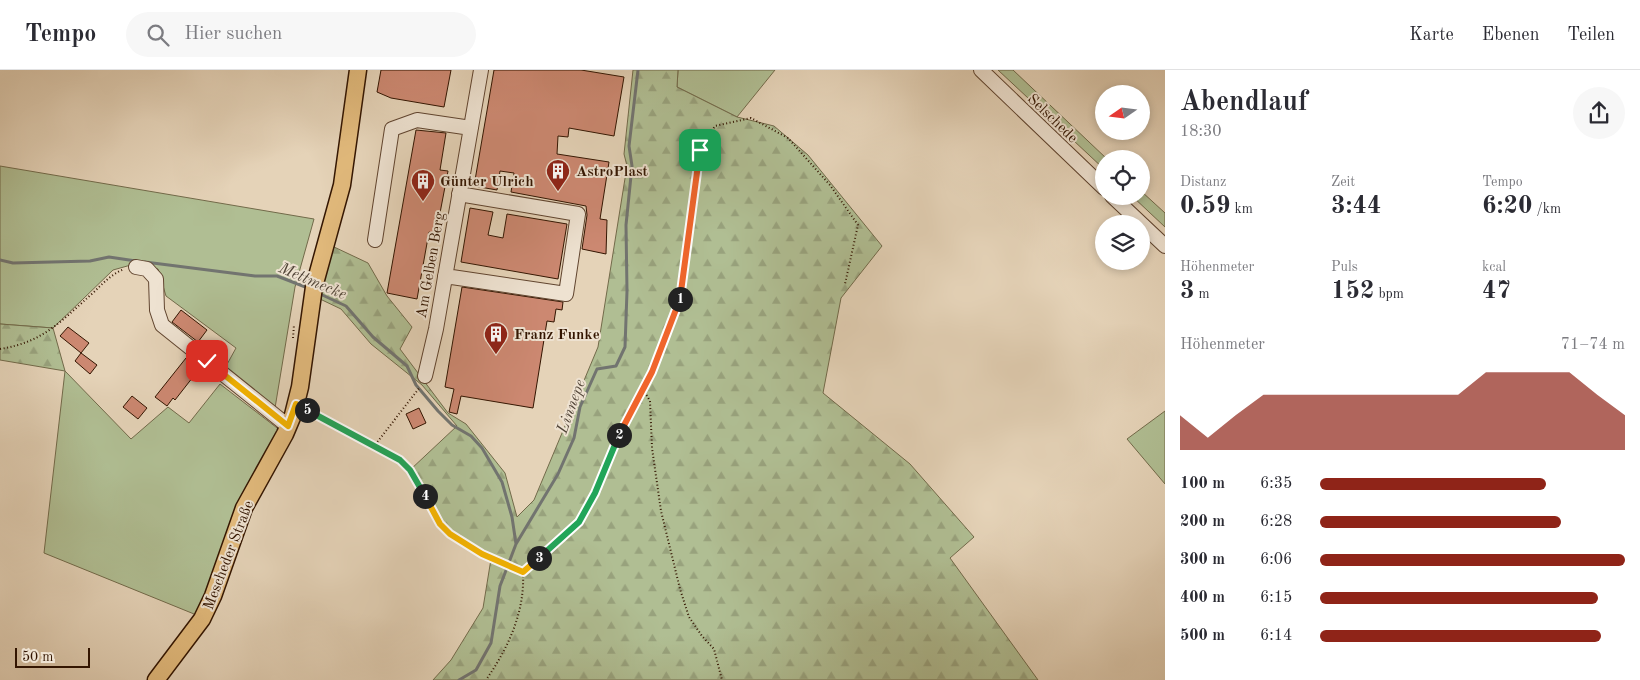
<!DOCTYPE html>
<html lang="de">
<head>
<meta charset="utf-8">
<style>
	:root { --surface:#fff; --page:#f7f7f7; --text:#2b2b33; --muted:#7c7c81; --line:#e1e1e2; --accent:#8f2418 }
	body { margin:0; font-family:"Old Standard TT",serif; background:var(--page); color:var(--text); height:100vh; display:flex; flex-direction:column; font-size:19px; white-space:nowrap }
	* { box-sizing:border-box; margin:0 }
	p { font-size:16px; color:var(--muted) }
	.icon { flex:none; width:28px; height:28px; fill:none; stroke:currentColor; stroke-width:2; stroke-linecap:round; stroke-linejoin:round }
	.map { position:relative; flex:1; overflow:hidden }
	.drawer { display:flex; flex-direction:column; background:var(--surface); width:475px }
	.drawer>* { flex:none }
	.needle { width:32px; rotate:256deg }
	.fabs { position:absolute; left:1095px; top:15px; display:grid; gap:10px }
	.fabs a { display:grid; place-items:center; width:55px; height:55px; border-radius:50%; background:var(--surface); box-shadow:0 2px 8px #0003; font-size:25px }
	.scale { position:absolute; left:15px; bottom:12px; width:75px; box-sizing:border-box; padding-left:5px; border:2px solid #331501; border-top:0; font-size:14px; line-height:18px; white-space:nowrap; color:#331501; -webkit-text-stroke:4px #eee2d1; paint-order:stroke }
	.pin { position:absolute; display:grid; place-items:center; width:42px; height:42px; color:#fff; margin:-21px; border-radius:10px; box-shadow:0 2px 8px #0006 }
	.km { position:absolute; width:25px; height:25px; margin:-12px; border-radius:50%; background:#222; color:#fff; font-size:14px; line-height:25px; text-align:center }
	.round { display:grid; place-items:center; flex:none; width:52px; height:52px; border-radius:26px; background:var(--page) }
	.headline { display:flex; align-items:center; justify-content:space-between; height:85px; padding:0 15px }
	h1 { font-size:28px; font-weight:700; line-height:38px }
	.figures { display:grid; grid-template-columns:repeat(3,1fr); gap:8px; height:85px; padding:5px 15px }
	.figures div { display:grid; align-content:center }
	.figures b { font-size:25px; font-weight:700 }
	.figures small { font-size:14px; font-weight:400 }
	.figures p { font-size:14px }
	.chart { height:140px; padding:10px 15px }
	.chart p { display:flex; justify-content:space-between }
	.chart svg { width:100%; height:90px; margin-top:5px; fill:var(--accent); opacity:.7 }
	ul { padding:0 15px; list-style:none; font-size:16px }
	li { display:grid; grid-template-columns:80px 60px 1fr; align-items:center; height:38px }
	li i { height:12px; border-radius:6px; background:var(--accent) }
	header { display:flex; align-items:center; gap:30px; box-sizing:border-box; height:70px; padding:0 25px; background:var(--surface); border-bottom:1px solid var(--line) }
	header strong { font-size:24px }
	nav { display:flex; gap:28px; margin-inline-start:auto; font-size:18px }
	.search { width:350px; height:45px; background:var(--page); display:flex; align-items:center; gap:12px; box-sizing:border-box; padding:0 18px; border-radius:28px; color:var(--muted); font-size:19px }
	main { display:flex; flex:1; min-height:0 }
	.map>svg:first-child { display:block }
</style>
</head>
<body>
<header>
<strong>Tempo</strong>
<div class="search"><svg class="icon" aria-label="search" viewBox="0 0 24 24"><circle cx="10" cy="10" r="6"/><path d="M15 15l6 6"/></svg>Hier suchen</div>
<nav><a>Karte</a><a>Ebenen</a><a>Teilen</a></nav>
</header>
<main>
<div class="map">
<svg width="1165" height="610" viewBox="0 0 1165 610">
	<defs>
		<pattern id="forest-firs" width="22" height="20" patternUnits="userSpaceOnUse" patternTransform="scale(1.25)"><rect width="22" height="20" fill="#b0be93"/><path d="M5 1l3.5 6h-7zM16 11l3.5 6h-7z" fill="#98a27d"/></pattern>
	</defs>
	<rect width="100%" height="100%" fill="#e5d3b8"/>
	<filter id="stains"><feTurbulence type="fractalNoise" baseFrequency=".004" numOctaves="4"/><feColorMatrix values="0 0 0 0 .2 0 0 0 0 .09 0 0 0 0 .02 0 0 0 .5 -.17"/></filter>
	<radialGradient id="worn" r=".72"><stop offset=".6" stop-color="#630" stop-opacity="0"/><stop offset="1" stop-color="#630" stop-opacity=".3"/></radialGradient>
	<path fill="#b0be93" stroke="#726a4a" d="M 678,0 L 775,0 L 737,47 L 677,17 Z
		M 998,0 L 1013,0 L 1107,89 L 1104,89 L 1104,99 Z
		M 0,96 L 314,149 L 295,217 L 275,338 L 225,298 L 236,278 L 166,226 L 158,199 L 138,193 L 113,200 L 53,258 L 0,254 Z
		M 1141,121 L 1165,143 L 1165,157 L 1132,126 L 1141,126 Z
		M 65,301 L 131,369 L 168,337 L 189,353 L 220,314 L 281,361 L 199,546 L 44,483 Z
		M 1165,341 L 1165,414 L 1127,369 Z"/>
	<path fill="url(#forest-firs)" stroke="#726a4a" d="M 633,0 L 678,0 L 677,17 L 737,47 L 774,56 L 808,85 L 882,176 L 841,228 L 823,323 L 910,394 L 974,467 L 950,488 L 1038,610 L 433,610 L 451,590 L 483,538 L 491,489 L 445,457 L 410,400 L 457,356 L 422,315 L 371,274 L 341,239 L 320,229 L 332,176 L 368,193 L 387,226 L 412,257 L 400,279 L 448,343 L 466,354 L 505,403 L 517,447 L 534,430 L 598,277 L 627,96 L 624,84 Z
		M 0,254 L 53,258 L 65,301 L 0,290 Z"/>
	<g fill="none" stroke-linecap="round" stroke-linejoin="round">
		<path stroke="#727470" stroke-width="3" d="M 0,190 L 13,193 L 90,191 L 109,187 L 136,191
			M 145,192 L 255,206 L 277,206 L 308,218
			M 318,223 L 346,236 L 373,267 L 407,296 L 416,315 L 438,341 L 452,355 L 471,366 L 482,378 L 502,412 L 512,447 L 516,474
			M 459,610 L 476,600 L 491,573 L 500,516 L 505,503 L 516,474 L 558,404 L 574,368 L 580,337 L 597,299 L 616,296 L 625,277 L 627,221 L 626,155 L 632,96 L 629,76 L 638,0"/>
	</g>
	<path fill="#cc8871" stroke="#331501" d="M 381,0 L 451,0 L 444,37 L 391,28 L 377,22 Z
		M 494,0 L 581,0 L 624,7 L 614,66 L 569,58 L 568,67 L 558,66 L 557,84 L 609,92 L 600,149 L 607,150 L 606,184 L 582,179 L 587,145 L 586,136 L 511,122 L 514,103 L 500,101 L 497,120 L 474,116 Z
		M 416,60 L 446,63 L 440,100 L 448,101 L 436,164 L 429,162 L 417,229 L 387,223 Z
		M 470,138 L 493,142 L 488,165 L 503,168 L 507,144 L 567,154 L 558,209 L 461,192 Z
		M 462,217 L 563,232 L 562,240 L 556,239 L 554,252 L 547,251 L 533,338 L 461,326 L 457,344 L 449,342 L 454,319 L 445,317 Z
		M 181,240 L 207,260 L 198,272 L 172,252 Z
		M 68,257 L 89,273 L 81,283 L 60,266 Z
		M 81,283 L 97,295 L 90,304 L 75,291 Z
		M 186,288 L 200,298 L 175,330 L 173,328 L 167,336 L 155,327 Z
		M 132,326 L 147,338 L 138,349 L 123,337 Z
		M 419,338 L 426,353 L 413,359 L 406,344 Z"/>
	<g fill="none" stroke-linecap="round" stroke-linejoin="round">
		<g stroke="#60442f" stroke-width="16">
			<path id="minor" d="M 981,0 L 1104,118
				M 1112,126 L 1165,176
				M 375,170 L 392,59 L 417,50 L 471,58
				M 136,197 L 147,199 L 156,209 L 157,240 L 162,255 L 288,356
				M 445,206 L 566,224 L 578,144 L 459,124
				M 425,306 L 436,259 L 481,0"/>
		</g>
		<g stroke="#331501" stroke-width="19">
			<path id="major" d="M 156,610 L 202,549 L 213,526 L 244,438 L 285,364 L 293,345 L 300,317 L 314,217 L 342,115 L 358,0"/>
		</g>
		<path stroke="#331501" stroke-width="2" stroke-dasharray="1 2.5" stroke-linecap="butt" d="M 293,268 L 294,255
			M 0,279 C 44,272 61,251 94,222 C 103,213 112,204 124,199
			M 643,319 L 650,331 L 652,378 L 661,441 L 680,519 L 689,547 L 702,566 L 714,579 L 722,610
			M 307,340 L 344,361 L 375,375 L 420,317
			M 375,375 C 387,382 402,388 410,400 C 421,417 428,437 440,454 C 459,479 495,490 523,502 C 525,543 508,578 486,610
			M 523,502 L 579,452 L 595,423 L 622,355 L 652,302 L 681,226 L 699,80 L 715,56 L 751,48 L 788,68 L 830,115 L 858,155 L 845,214"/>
		<use href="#minor" stroke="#eee2d1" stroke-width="14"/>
		<use href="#major" stroke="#e2ba7c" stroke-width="16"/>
	</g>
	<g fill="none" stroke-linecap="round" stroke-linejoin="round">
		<g stroke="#fff" stroke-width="10">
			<path id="split-1" d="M 680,229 L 700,80"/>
		</g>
		<g stroke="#fff" stroke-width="10">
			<path id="split-2" d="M 619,365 L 652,302 L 680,229"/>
		</g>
		<g stroke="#fff" stroke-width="10">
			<path id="split-3" d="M 539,488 L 579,452 L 595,423 L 619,365"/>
		</g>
		<g stroke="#fff" stroke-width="10">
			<path id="split-4" d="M 425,426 L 440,454 L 450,464 L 482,484 L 523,502 L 539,488"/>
		</g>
		<g stroke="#fff" stroke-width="10">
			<path id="split-5" d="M 307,340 L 400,390 L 410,400 L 425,426"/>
		</g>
		<g stroke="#fff" stroke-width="10">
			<path id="split-6" d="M 207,291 L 288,356 L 296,334 L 307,340"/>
		</g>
		<use href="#split-1" stroke="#f0652b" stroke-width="6"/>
		<use href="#split-2" stroke="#f0652b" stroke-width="6"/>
		<use href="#split-3" stroke="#22a559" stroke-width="6"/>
		<use href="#split-4" stroke="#f5b400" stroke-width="6"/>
		<use href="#split-5" stroke="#22a559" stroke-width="6"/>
		<use href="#split-6" stroke="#f5b400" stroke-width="6"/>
	</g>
	<defs>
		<g id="building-pin" transform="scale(1.25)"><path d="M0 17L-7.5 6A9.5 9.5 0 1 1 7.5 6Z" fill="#8f2418" stroke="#eee2d1"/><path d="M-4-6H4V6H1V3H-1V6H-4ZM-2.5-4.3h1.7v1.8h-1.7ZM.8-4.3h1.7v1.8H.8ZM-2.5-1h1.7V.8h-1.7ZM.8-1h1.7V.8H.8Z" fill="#fff"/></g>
	</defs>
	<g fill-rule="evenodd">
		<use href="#building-pin" x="558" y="101"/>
		<use href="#building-pin" x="423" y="111"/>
		<use href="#building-pin" x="496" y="264"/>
	</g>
	<g text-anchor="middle" stroke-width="4" stroke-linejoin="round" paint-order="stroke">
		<g font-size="15" fill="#331501" stroke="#eee2d1">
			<text transform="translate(1053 48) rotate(44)" y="5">Selschede</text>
			<text transform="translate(430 195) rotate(-80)" y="5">Am Gelben Berg</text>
			<text transform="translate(228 485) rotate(-69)" y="5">Mescheder Straße</text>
		</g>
		<g font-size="15" font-weight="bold" fill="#331501" stroke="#eee2d1" text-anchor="start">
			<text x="576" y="106">AstroPlast</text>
			<text x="440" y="116">Günter Ulrich</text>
			<text x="514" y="269">Franz Funke</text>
		</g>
		<g font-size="16" font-style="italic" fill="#524538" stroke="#eee2d1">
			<text transform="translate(313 210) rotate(23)" y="6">Mettmecke</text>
			<text transform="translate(570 336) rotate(-70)" y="6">Linnepe</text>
		</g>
	</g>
	<rect width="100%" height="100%" filter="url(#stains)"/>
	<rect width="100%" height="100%" fill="url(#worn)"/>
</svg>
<div class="fabs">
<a><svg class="needle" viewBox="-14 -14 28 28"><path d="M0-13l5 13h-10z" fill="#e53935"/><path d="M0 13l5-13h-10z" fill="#7c7c81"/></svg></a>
<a><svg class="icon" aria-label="locate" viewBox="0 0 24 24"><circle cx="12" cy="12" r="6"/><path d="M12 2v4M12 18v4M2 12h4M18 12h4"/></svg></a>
<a><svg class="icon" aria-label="layers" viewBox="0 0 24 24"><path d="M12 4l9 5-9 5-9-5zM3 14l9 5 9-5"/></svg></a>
</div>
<div class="scale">50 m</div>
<div class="pin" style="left:700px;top:80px;background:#1e9e55"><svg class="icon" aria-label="arrive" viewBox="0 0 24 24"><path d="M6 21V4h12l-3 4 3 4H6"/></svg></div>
<div class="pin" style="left:207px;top:291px;background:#d93025"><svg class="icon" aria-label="check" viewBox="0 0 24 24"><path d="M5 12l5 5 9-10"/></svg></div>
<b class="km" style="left:680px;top:229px">1</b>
<b class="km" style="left:619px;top:365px">2</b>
<b class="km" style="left:539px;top:488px">3</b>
<b class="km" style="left:425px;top:426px">4</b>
<b class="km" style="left:307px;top:340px">5</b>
</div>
<section class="drawer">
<div class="headline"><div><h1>Abendlauf</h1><p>18:30</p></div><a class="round"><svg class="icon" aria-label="share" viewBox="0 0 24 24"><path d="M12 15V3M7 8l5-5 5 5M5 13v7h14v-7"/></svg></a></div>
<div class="figures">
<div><p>Distanz</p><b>0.59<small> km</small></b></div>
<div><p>Zeit</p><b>3:44</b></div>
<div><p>Tempo</p><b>6:20<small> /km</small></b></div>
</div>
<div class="figures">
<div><p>Höhenmeter</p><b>3<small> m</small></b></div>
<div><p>Puls</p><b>152<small> bpm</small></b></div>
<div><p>kcal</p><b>47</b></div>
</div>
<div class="chart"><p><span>Höhenmeter</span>71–74 m</p>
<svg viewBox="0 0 160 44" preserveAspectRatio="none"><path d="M0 44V27L10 38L20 27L30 17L40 17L50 17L60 17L70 17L80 17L90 17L100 17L110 6L120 6L130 6L140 6L150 17L160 27V44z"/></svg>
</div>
<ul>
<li><b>100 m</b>6:35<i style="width:74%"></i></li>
<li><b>200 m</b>6:28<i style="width:79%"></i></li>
<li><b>300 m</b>6:06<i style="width:100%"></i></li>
<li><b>400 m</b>6:15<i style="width:91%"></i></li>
<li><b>500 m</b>6:14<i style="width:92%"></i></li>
</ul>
</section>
</main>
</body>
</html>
